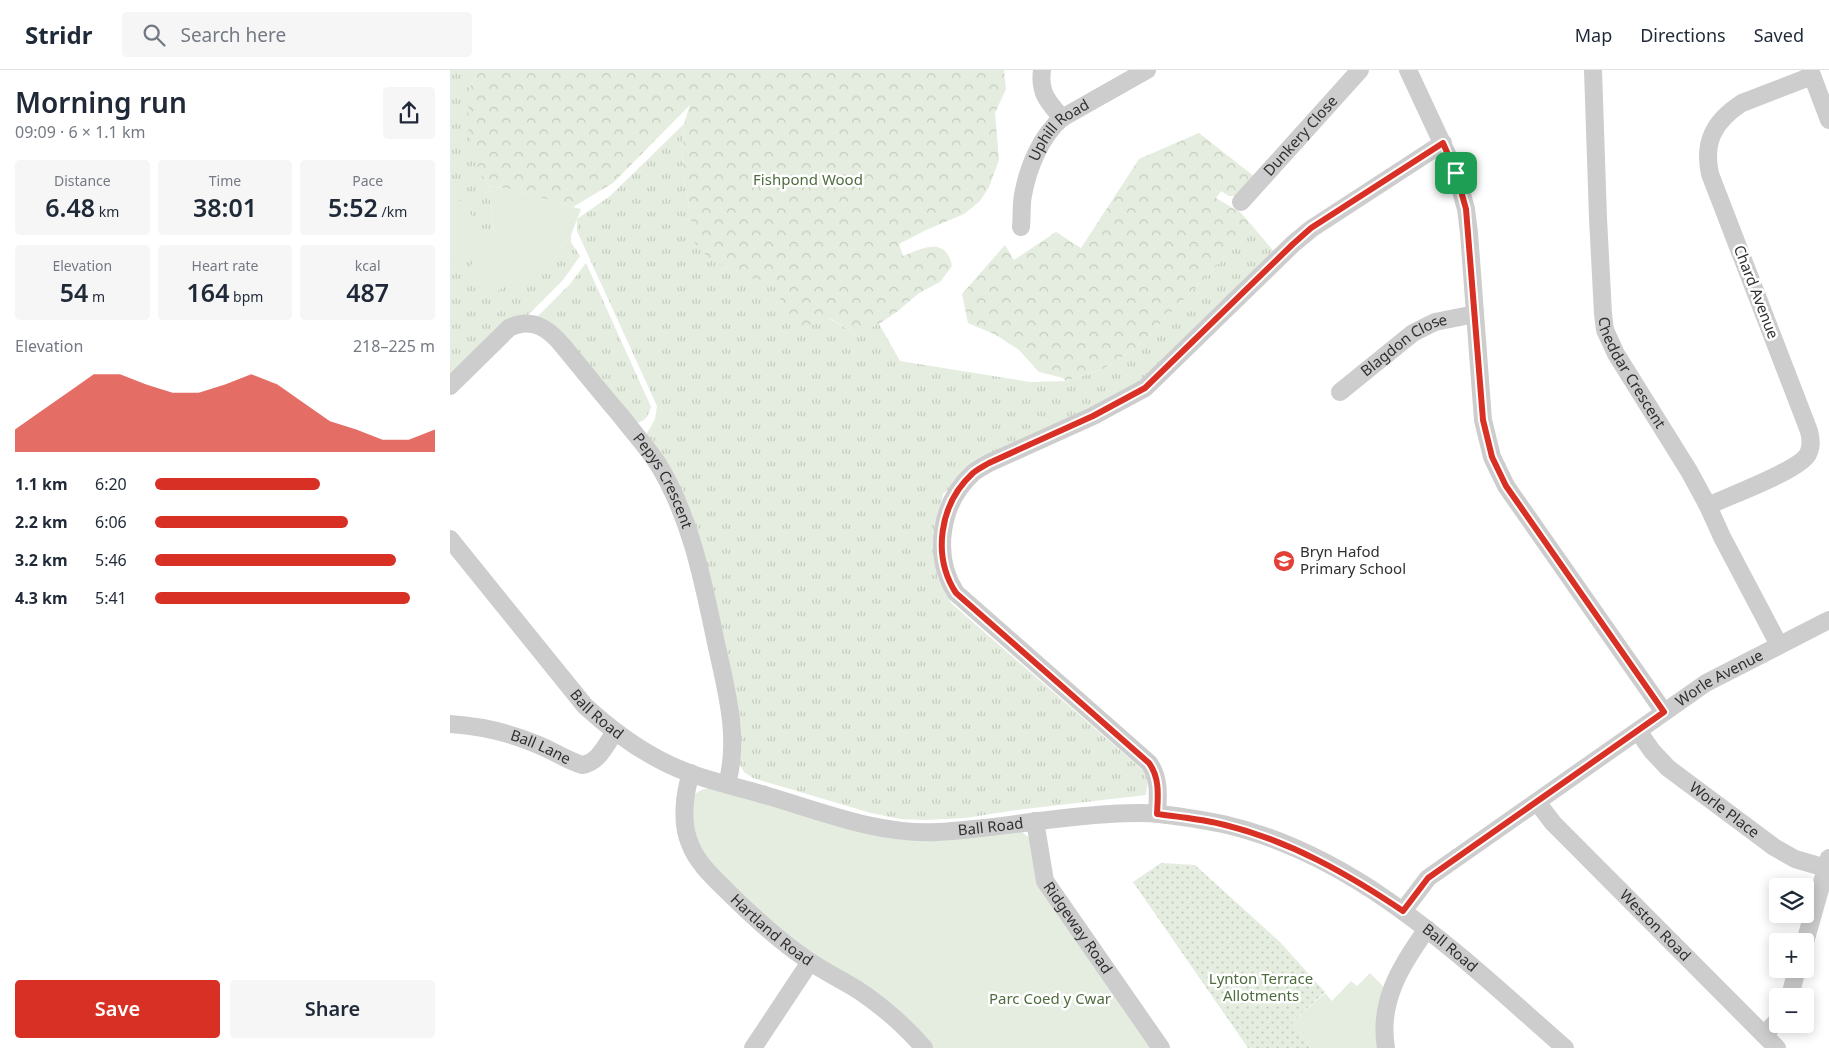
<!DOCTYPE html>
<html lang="en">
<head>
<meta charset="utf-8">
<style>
	:root { --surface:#fff; --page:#f6f6f7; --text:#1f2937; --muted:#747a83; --line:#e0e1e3; --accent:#d93025 }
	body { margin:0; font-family:"Noto Sans",sans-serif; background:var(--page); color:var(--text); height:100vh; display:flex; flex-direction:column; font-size:19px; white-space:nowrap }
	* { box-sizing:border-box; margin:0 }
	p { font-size:16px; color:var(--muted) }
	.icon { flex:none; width:28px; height:28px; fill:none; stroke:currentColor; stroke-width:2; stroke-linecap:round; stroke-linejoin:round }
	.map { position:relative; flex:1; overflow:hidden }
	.drawer { display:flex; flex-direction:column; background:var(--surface); width:450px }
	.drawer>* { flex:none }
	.fabs { position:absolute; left:1319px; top:808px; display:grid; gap:10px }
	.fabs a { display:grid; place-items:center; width:45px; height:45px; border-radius:5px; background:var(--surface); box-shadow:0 2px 12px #0003; font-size:25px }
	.pin { position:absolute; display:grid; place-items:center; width:42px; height:42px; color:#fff; margin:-21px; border-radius:10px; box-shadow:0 2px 8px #0006 }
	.round { display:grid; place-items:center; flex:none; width:52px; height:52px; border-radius:5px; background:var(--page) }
	.headline { display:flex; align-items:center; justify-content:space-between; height:85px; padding:0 15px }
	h1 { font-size:28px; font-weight:600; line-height:38px }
	.metrics { display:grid; grid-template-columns:repeat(3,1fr); gap:8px; height:85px; padding:5px 15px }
	.metrics div { display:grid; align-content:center; border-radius:5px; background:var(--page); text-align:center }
	.metrics b { font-size:25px; font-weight:600 }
	.metrics small { font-size:14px; font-weight:400 }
	.metrics p { font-size:14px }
	.chart { height:140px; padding:10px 15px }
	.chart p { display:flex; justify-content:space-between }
	.chart svg { width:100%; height:90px; margin-top:5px; fill:var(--accent); opacity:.7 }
	.cta { display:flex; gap:10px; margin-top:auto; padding:10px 15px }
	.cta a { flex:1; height:58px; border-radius:5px; background:var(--accent); color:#fff; font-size:20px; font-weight:600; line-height:58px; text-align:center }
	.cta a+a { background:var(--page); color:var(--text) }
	ul { padding:0 15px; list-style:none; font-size:16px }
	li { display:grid; grid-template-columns:80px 60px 1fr; align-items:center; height:38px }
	li i { height:12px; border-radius:6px; background:var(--accent) }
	header { display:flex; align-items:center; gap:30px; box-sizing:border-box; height:70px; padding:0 25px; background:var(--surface); border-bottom:1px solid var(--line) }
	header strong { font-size:24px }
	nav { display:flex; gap:28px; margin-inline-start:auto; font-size:18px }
	.search { width:350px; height:45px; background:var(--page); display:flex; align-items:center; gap:12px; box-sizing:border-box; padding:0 18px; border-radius:5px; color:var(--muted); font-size:19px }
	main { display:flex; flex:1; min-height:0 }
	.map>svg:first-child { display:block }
</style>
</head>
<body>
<header>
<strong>Stridr</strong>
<div class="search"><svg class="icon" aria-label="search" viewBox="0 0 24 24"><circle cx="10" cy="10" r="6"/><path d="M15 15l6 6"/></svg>Search here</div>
<nav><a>Map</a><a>Directions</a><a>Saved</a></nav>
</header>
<main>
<section class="drawer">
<div class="headline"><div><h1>Morning run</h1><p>09:09 · 6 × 1.1 km</p></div><a class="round"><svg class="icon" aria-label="share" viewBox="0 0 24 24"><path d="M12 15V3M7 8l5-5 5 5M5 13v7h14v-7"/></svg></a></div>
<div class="metrics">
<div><p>Distance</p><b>6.48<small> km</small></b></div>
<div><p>Time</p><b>38:01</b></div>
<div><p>Pace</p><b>5:52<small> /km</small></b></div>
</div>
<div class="metrics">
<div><p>Elevation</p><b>54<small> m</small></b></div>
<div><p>Heart rate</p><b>164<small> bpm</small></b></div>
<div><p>kcal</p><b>487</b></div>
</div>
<div class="chart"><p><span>Elevation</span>218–225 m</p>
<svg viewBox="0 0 160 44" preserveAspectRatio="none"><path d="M0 44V33L10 24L20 15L30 6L40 6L50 11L60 15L70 15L80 11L90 6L100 11L110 20L120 29L130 33L140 38L150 38L160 33V44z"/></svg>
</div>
<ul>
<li><b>1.1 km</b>6:20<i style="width:59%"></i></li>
<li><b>2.2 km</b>6:06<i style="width:69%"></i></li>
<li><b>3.2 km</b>5:46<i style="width:86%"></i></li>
<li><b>4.3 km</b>5:41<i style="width:91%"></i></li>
</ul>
<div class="cta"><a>Save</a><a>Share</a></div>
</section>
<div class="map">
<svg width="1379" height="978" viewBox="0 0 1379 978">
	<defs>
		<pattern id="grass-tufts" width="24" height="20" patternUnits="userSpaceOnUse" patternTransform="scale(1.25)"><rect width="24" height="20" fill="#e4eddf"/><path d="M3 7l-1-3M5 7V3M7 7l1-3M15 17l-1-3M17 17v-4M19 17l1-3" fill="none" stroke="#c4ccc0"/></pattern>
		<pattern id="forest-crowns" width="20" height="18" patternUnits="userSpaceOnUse" patternTransform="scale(1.25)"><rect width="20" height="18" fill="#e4eddf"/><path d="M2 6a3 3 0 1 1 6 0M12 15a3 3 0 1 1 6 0" fill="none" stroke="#c4ccc0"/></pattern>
		<pattern id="garden-dots" width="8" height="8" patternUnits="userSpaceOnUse" patternTransform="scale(1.25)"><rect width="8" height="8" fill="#e4eddf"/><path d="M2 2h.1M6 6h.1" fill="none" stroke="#c4ccc0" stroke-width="1.8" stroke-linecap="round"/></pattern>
	</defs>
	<rect width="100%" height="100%" fill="#fff"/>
	<path fill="url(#grass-tufts)" d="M 0,0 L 30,0 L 19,18 L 27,96 L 39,116 L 44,161 L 104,190 L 121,165 L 121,172 L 130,186 L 113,210 L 76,247 L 0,311 Z
		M 234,54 L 232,106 L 240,138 L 274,197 L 330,217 L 331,236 L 356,257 L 380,249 L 405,263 L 429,254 L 450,291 L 580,312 L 616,311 L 653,299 L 686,278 L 804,158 L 826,184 L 688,318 L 523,398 L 493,424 L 484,474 L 488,508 L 502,534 L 694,701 L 698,710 L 696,725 L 566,740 L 515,748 L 476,750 L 450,749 L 421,743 L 303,708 L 294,702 L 288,692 L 260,514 L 195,367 L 205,349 L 207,336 L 127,161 L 127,149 L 160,126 Z
		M 136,193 L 201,337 C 198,347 195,352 184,353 L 85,249 L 120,214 Z"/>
	<path fill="url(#forest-crowns)" d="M 30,0 L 554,0 L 556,19 L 545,43 L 549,90 L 539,117 L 530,131 L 514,144 L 476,160 L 449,174 L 453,186 C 473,178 496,166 502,196 L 490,212 L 469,223 L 448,241 L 429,254 L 405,263 L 381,249 L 356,257 L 341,251 L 331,236 L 329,217 L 274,197 L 258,187 L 244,172 L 240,138 L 232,106 L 234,54 L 240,35 L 163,113 L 123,137 C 95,130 68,119 39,116 L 27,96 L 18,59 L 19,18 Z
		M 749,63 L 805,107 L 788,126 L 779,126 L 771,121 L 766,128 L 791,143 L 804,158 L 686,278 L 653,299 L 616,311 L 613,308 L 589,302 L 569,280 L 546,265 L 518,253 L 512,224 L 555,175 L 564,190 L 606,162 L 631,178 L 689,89 Z"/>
	<path fill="#e4eddf" d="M 39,116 C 69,119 101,132 131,139 L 121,165 L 104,190 L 40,225 L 17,201 L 44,161 Z
		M 0,119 L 37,164 L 0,194 Z
		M 263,717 L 438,768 L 474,771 L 571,761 L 583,771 L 585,786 L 705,978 L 479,978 L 331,862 L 255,788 L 242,758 L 243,729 L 245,724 L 251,720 Z
		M 920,903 L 935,918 L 931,978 L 861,978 L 842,952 L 875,923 L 882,931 L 901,911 L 907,916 Z"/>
	<path fill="url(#garden-dots)" d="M 711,793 L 745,795 L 831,873 L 875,922 L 842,952 L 861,978 L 798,978 L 683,812 Z"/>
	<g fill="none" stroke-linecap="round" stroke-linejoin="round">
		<g stroke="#cdcdcd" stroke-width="18">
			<path d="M 592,0 C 589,23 598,32 612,48"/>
			<path d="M 958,0 L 1006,103 L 1016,139 L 1019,163 L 1033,350 L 1042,387 L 1056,416 L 1214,642"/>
			<path id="s1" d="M 1143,0 L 1148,148 L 1153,244 L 1155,260 L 1166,284 L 1239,401 L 1258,436 L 1272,467 L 1329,575"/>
			<path d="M 1360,0 L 1379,50"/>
			<path id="s2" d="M 791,132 L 910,0"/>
			<path id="s3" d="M 571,157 C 572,146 571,135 573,125 C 578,97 591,66 612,48 L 697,0"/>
			<path id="s4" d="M 0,316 L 59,258 C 82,246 99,259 113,276 C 132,299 151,323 171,346 C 183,362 197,377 208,394 C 241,448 253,511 266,573 C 276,619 290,667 277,714"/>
			<path id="s5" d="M 890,322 L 963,263 L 985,252 L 1025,244"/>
			<path d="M 1258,436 C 1278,426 1349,401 1358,384 C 1362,376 1361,369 1359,361 L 1260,104 C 1253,72 1264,51 1292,33 L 1362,6"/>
			<path id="s6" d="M 0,469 L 135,636 C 158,657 183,676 210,690 C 243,708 282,715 318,726 C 373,742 429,765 487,762 C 545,759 602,747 660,744 C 676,743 693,742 709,744 C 730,746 752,750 773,754 C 910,785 1013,889 1115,978"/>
			<path id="s7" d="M 0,654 C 30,656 58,662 86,674 C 102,680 116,690 132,695 C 149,693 156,674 165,662"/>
			<path id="s8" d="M 1188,661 L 1202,681 L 1218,698 L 1324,777 L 1345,789 L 1376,798"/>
			<path id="s9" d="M 241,703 C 234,725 231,753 240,774 C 247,793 264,808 278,822 C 303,847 329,871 359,891 C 375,902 392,910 408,920 C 432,936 455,956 474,978"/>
			<path id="s10" d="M 1087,732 L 1103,753 L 1327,978"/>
			<path d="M 707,744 C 708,726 710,708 699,693 L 506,523 C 482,486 490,433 523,403 C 528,399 534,396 539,393 L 643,346 L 695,318 L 843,174 L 861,159 L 993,73"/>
			<path id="s11" d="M 585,751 L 595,811 L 711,978"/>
			<path id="s12" d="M 953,841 L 978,808 L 1256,613 L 1379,550"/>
			<path d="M 1355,872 L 1379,788"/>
			<path d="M 1340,926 L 1347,899"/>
			<path d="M 1314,965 L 1328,950"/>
			<path d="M 303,978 L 360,892"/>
			<path d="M 936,978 C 928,932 951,895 977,859"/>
		</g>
	</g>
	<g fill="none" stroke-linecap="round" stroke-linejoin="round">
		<g stroke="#fff" stroke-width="10">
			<path id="route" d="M 993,73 L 1006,103 L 1016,139 L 1033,350 L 1042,387 L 1056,416 L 1214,642 L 978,808 L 953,841 C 898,804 840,771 775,755 C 753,749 730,747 707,744 C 708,726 710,708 699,693 L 506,523 C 482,486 489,434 523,403 C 528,399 534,396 539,393 L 643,346 L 695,318 L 843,174 L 861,158 Z"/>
		</g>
		<use href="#route" stroke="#d93025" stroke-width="6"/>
	</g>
	<defs>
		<g id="school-disc" transform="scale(1.125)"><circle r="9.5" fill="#e33f36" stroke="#fff"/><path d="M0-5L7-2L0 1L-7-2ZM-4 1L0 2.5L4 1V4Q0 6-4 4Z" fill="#fff"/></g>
	</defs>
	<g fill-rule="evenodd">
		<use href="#school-disc" x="834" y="491"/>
	</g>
	<g text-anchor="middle" stroke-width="5" stroke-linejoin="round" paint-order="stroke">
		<g font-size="15" fill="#303030" stroke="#fff">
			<text dy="5" stroke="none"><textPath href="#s3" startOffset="109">Uphill Road</textPath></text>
			<text dy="5" stroke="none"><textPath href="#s2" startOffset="89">Dunkery Close</textPath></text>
			<text transform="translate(1306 222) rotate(69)" y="5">Chard Avenue</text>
			<text dy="5" stroke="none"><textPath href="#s5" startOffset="80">Blagdon Close</textPath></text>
			<text dy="5" stroke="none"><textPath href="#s1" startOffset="310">Cheddar Crescent</textPath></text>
			<text dy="5" stroke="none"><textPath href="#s4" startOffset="314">Pepys Crescent</textPath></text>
			<text dy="5" stroke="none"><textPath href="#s12" startOffset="395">Worle Avenue</textPath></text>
			<text dy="5" stroke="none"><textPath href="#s6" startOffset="229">Ball Road</textPath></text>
			<text dy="5" stroke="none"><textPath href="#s7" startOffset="94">Ball Lane</textPath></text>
			<text dy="5" stroke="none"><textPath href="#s8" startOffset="118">Worle Place</textPath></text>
			<text dy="5" stroke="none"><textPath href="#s6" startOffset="649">Ball Road</textPath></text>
			<text dy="5" stroke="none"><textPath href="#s10" startOffset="171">Weston Road</textPath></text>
			<text dy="5" stroke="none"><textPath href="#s11" startOffset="118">Ridgeway Road</textPath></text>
			<text dy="5" stroke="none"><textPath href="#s9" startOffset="192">Hartland Road</textPath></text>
			<text dy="5" stroke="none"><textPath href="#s6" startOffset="1144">Ball Road</textPath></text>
		</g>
		<g font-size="15" fill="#4e6c3e" stroke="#fff">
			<text x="358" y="115">Fishpond Wood</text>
			<text x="811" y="914">Lynton Terrace<tspan x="811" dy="17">Allotments</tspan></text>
			<text x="600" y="934">Parc Coed y Cwar</text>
		</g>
		<g font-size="15" fill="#303030" stroke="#fff" text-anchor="start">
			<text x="850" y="487">Bryn Hafod<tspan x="850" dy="17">Primary School</tspan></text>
		</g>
	</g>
</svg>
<div class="fabs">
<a><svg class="icon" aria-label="layers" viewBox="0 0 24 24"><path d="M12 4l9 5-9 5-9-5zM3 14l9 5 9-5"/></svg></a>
<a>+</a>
<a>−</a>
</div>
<div class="pin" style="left:1006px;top:103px;background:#1e9e55"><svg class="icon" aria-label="arrive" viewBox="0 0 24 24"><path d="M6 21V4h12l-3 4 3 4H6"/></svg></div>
</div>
</main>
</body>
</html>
